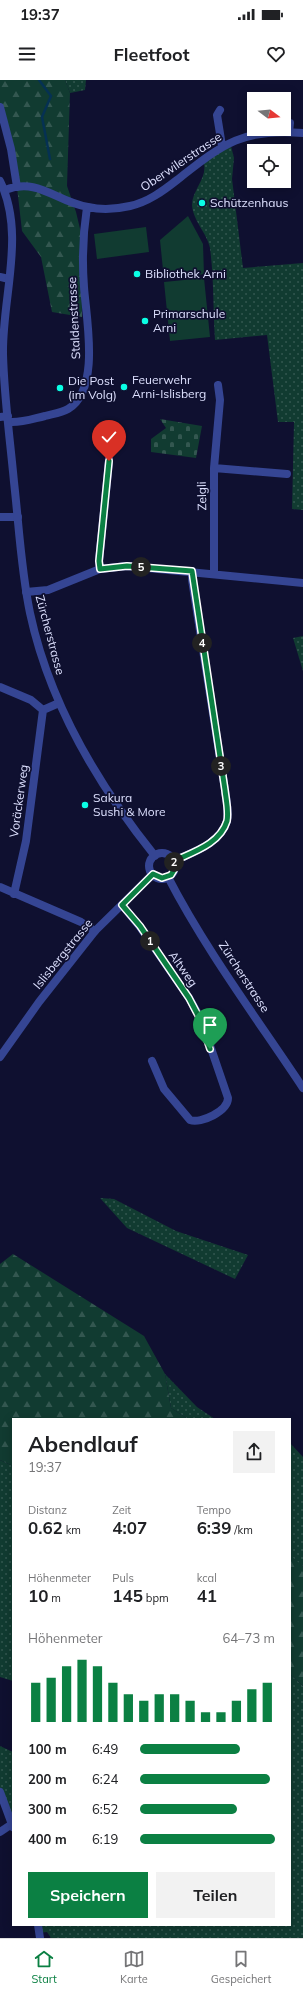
<!DOCTYPE html>
<html lang="de">
<head>
<meta charset="utf-8">
<style>
	:root { --surface:#fff; --page:#f2f2f2; --text:#202124; --muted:#757577; --line:#e0e0e0; --accent:#0b8043 }
	body { margin:0; font-family:Mulish,sans-serif; background:var(--page); color:var(--text); height:100vh; display:flex; flex-direction:column; font-size:15px; white-space:nowrap }
	* { box-sizing:border-box; margin:0 }
	p { font-size:13px; color:var(--muted) }
	.icon { flex:none; width:22px; height:22px; fill:none; stroke:currentColor; stroke-width:2; stroke-linecap:round; stroke-linejoin:round }
	.map { position:relative; flex:1; overflow:hidden }
	.details { position:absolute; left:12px; top:1338px; width:279px; height:508px; display:flex; flex-direction:column; background:var(--surface); border-radius:0px; box-shadow:0 2px 10px #0003 }
	.details>* { flex:none }
	.needle { width:26px; rotate:106deg }
	.controls { position:absolute; left:247px; top:12px; display:grid; gap:8px }
	.controls a { display:grid; place-items:center; width:44px; height:44px; border-radius:0px; background:var(--surface); box-shadow:0 2px 10px #0003; font-size:20px }
	.pin { position:absolute; display:grid; place-items:center; width:34px; height:34px; color:#fff; margin:-41px -17px; border-radius:50% 50% 50% 0; rotate:-45deg; box-shadow:0 0 4px #0007 }
	.pin .icon { rotate:45deg }
	.km { position:absolute; width:20px; height:20px; margin:-10px; border-radius:50%; background:#222; color:#fff; font-size:11px; line-height:20px; text-align:center }
	.round { display:grid; place-items:center; flex:none; width:42px; height:42px; border-radius:0px; background:var(--page) }
	.head { display:flex; align-items:center; justify-content:space-between; height:68px; padding:0 16px }
	h1 { font-size:22px; font-weight:700; line-height:30px }
	.metrics { display:grid; grid-template-columns:repeat(3,1fr); gap:6px; height:68px; padding:4px 16px }
	.metrics div { display:grid; align-content:center }
	.metrics b { font-size:17px; font-weight:700 }
	.metrics small { font-size:11px; font-weight:400 }
	.metrics p { font-size:11px }
	.chart { height:112px; padding:8px 16px }
	.chart p { display:flex; justify-content:space-between }
	.chart svg { width:100%; height:72px; margin-top:4px; stroke:var(--accent); stroke-width:6 }
	.action { display:flex; gap:8px; margin-top:auto; padding:8px 16px }
	.action a { flex:1; height:46px; border-radius:0px; background:var(--accent); color:#fff; font-size:16px; font-weight:700; line-height:46px; text-align:center }
	.action a+a { background:var(--page); color:var(--text) }
	ul { padding:0 16px; list-style:none; font-size:13px }
	li { display:grid; grid-template-columns:64px 48px 1fr; align-items:center; height:30px }
	li i { height:10px; border-radius:5px; background:var(--accent) }
	.status { display:flex; justify-content:space-between; align-items:center; height:28px; padding:0 20px; background:var(--surface); direction:ltr }
	.status svg { height:11px; fill:currentColor }
	header { display:flex; justify-content:space-between; align-items:center; height:52px; padding:0 16px; background:var(--surface); font-size:18px; font-weight:700 }
	.tabs { display:flex; justify-content:space-around; align-items:center; height:56px; border-top:1px solid var(--line); background:var(--surface); font-size:11px; color:var(--muted) }
	.tabs a { display:grid; justify-items:center; gap:2px }
	.tabs .active { color:var(--accent) }
	.map>svg:first-child { display:block }
</style>
</head>
<body>
<div class="status"><b>19:37</b><svg viewBox="0 0 49 12"><path d="M0 12V9h3v3zM5 12V6h3v6zM10 12V3h3v9zM15 12V0h3v12zM26 1h20v11H26zM47 4h2v5h-2z"/></svg></div>
<header><svg class="icon" aria-label="menu" viewBox="0 0 24 24"><path d="M4 6h16M4 12h16M4 18h16"/></svg>Fleetfoot<svg class="icon" aria-label="heart" viewBox="0 0 24 24"><path d="M12 20l-8-8c-3-5 5-10 8-4 3-6 11-1 8 4z"/></svg></header>
<div class="map">
<svg width="303" height="1858" viewBox="0 0 303 1858">
	<defs>
		<pattern id="grass-dots" width="8" height="8" patternUnits="userSpaceOnUse"><rect width="8" height="8" fill="#113b31"/><path d="M2 2h.1M6 6h.1" fill="none" stroke="#335750" stroke-width="1.8" stroke-linecap="round"/></pattern>
		<pattern id="forest-firs" width="22" height="20" patternUnits="userSpaceOnUse"><rect width="22" height="20" fill="#113b31"/><path d="M5 1l3.5 6h-7zM16 11l3.5 6h-7z" fill="#335750"/></pattern>
		<pattern id="cemetery-stones" width="16" height="16" patternUnits="userSpaceOnUse"><rect width="16" height="16" fill="#113b31"/><path d="M2 7V4a2 2 0 0 1 4 0v3zM10 15v-3a2 2 0 0 1 4 0v3z" fill="#335750"/></pattern>
	</defs>
	<rect width="100%" height="100%" fill="#0f1030"/>
	<path fill="url(#grass-dots)" d="M 65,0 L 86,0 L 85,10 L 70,13 Z
		M 230,62 L 234,78 L 232,99 L 243,188 L 303,183 L 303,430 L 292,429 L 294,342 L 278,342 L 267,255 L 215,260 C 213,230 214,198 210,168 C 207,153 193,141 192,125 C 192,109 211,95 202,79 Z
		M 303,556 L 303,591 L 293,558 Z
		M 100,1118 L 114,1119 L 176,1151 L 248,1175 L 235,1199 L 127,1148 Z
		M 165,1294 L 197,1327 L 215,1339 L 188,1339 L 171,1328 Z
		M 290,1363 L 303,1377 L 303,1486 L 290,1478 Z
		M 0,1380 L 13,1386 L 13,1601 L 0,1597 Z
		M 290,1594 L 303,1606 L 303,1858 L 51,1858 L 47,1852 L 39,1853 L 38,1845 L 290,1845 Z
		M 0,1666 L 13,1672 L 13,1747 L 0,1712 Z"/>
	<path fill="url(#forest-firs)" d="M 0,0 L 65,0 L 70,13 L 67,106 L 76,132 L 81,153 L 82,237 L 52,232 L 41,177 L 22,151 L 17,107 L 0,27 Z
		M 13,1174 L 144,1256 L 165,1294 L 171,1328 L 188,1339 L 13,1339 L 13,1386 L 0,1380 L 0,1184 Z
		M 292,1477 L 303,1486 L 303,1606 L 290,1594 L 290,1478 Z"/>
	<path fill="url(#cemetery-stones)" d="M 160,339 L 202,346 L 196,378 L 151,372 L 151,359 L 166,348 Z"/>
	<path fill="#113b31" d="M 188,136 L 203,164 L 204,194 L 164,200 L 160,160 Z
		M 146,147 L 149,172 L 97,179 L 94,154 Z
		M 204,198 L 210,257 L 170,261 L 164,202 Z"/>
	<g fill="none" stroke-linecap="round" stroke-linejoin="round">
		<path stroke="#053153" stroke-width="2.5" d="M 39,0 L 51,16 L 42,37 L 50,79"/>
		<path stroke="#354593" stroke-width="8" d="M 0,27 L 11,69 L 17,107
			M 220,30 L 217,35 L 222,66
			M 289,52 L 290,43
			M 5,110 C 39,97 56,122 88,127 C 101,130 117,129 130,126 C 148,122 163,111 177,100 C 223,64 242,48 303,53
			M 0,197 L 9,199
			M 9,342 C 22,343 32,339 45,336 C 52,334 61,333 68,329 C 101,310 86,237 84,207 C 82,181 83,153 87,127
			M 214,388 L 220,320 L 218,305
			M 0,437 L 18,437
			M 100,489 L 99,481 L 109,381 L 109,367
			M 214,493 L 214,388 L 287,394
			M 26,512 L 48,510 L 100,489 L 127,486 L 303,503
			M 0,607 L 31,620 L 43,630
			M 174,781 C 193,772 220,764 227,741 C 229,731 226,719 225,710 L 192,500 L 192,491
			M 0,807 L 81,842 L 95,851
			M 14,814 L 26,761 L 43,630 L 59,623
			M 122,825 L 140,847 L 189,918 L 201,939 L 228,1018 C 228,1031 201,1044 190,1040 L 164,1009 L 152,981
			M 0,1752 L 12,1744"/>
		<path stroke="#354593" stroke-width="8" d="M 0,101 C 26,154 2,217 3,274 C 4,316 10,359 14,402 C 19,446 21,490 30,533 C 49,622 98,705 155,776
			M 0,337 L 8,336
			M149 786a13 13 0 1 1 26 0a13 13 0 1 1-26 0Z
			M 168,797 C 205,869 258,940 303,1008
			M 0,977 L 39,922 L 95,851 L 153,794
			M 0,1712 L 13,1747
			M 38,1845 L 40,1858"/>
	</g>
	<g fill="none" stroke-linecap="round" stroke-linejoin="round">
		<g stroke="#fff" stroke-width="8">
			<path id="route" d="M 109,381 L 99,481 L 100,489 L 127,486 L 192,491 L 225,710 C 226,720 229,731 227,741 C 220,764 193,772 174,781 L 174,790 L 171,795 L 162,798 L 153,794 L 122,825 L 140,846 L 189,918 L 200,939 L 210,969"/>
		</g>
		<use href="#route" stroke="#0b8043" stroke-width="5"/>
	</g>
	<g fill="#0affe5" stroke="#0f1030" stroke-width="1.5">
		<circle cx="202" cy="123" r="4"/>
		<circle cx="137" cy="194" r="4"/>
		<circle cx="145" cy="241" r="4"/>
		<circle cx="124" cy="307" r="4"/>
		<circle cx="60" cy="308" r="4"/>
		<circle cx="85" cy="725" r="4"/>
	</g>
	<g text-anchor="middle" stroke-width="3.5" stroke-linejoin="round" paint-order="stroke">
		<g font-size="12" fill="#dee1ff" stroke="#0f1030">
			<text transform="translate(181 82) rotate(-34)" y="4">Oberwilerstrasse</text>
			<text transform="translate(74 238) rotate(-93)" y="4">Staldenstrasse</text>
			<text transform="translate(202 416) rotate(-91)" y="4">Zelgli</text>
			<text transform="translate(50 555) rotate(75)" y="4">Zürcherstrasse</text>
			<text transform="translate(19 721) rotate(-82)" y="4">Voräckerweg</text>
			<text transform="translate(63 874) rotate(-51)" y="4">Islisbergstrasse</text>
			<text transform="translate(183 889) rotate(55)" y="4">Altweg</text>
			<text transform="translate(244 897) rotate(57)" y="4">Zürcherstrasse</text>
		</g>
		<g font-size="12" fill="#dee1ff" stroke="#0f1030" text-anchor="start">
			<text x="210" y="127">Schützenhaus</text>
			<text x="145" y="198">Bibliothek Arni</text>
			<text x="153" y="238">Primarschule<tspan x="153" dy="14">Arni</tspan></text>
			<text x="132" y="304">Feuerwehr<tspan x="132" dy="14">Arni-Islisberg</tspan></text>
			<text x="68" y="305">Die Post<tspan x="68" dy="14">(im Volg)</tspan></text>
			<text x="93" y="722">Sakura<tspan x="93" dy="14">Sushi &amp; More</tspan></text>
		</g>
	</g>
</svg>
<div class="controls">
<a><svg class="needle" viewBox="-14 -14 28 28"><path d="M0-13l5 13h-10z" fill="#e53935"/><path d="M0 13l5-13h-10z" fill="#757577"/></svg></a>
<a><svg class="icon" aria-label="locate" viewBox="0 0 24 24"><circle cx="12" cy="12" r="6"/><path d="M12 2v4M12 18v4M2 12h4M18 12h4"/></svg></a>
</div>
<div class="pin" style="left:210px;top:969px;background:#1e9e55"><svg class="icon" aria-label="arrive" viewBox="0 0 24 24"><path d="M6 21V4h12l-3 4 3 4H6"/></svg></div>
<div class="pin" style="left:109px;top:381px;background:#d93025"><svg class="icon" aria-label="check" viewBox="0 0 24 24"><path d="M5 12l5 5 9-10"/></svg></div>
<b class="km" style="left:150px;top:861px">1</b>
<b class="km" style="left:174px;top:782px">2</b>
<b class="km" style="left:221px;top:686px">3</b>
<b class="km" style="left:202px;top:563px">4</b>
<b class="km" style="left:141px;top:487px">5</b>
<section class="details">
<div class="head"><div><h1>Abendlauf</h1><p>19:37</p></div><a class="round"><svg class="icon" aria-label="share" viewBox="0 0 24 24"><path d="M12 15V3M7 8l5-5 5 5M5 13v7h14v-7"/></svg></a></div>
<div class="metrics">
<div><p>Distanz</p><b>0.62<small> km</small></b></div>
<div><p>Zeit</p><b>4:07</b></div>
<div><p>Tempo</p><b>6:39<small> /km</small></b></div>
</div>
<div class="metrics">
<div><p>Höhenmeter</p><b>10<small> m</small></b></div>
<div><p>Puls</p><b>145<small> bpm</small></b></div>
<div><p>kcal</p><b>41</b></div>
</div>
<div class="chart"><p><span>Höhenmeter</span>64–73 m</p>
<svg viewBox="0 0 160 44" preserveAspectRatio="none"><path d="M5 44V20M15 44V17M25 44V10M35 44V6M45 44V10M55 44V20M65 44V27M75 44V31M85 44V27M95 44V27M105 44V31M115 44V38M125 44V38M135 44V31M145 44V24M155 44V20"/></svg>
</div>
<ul>
<li><b>100 m</b>6:49<i style="width:74%"></i></li>
<li><b>200 m</b>6:24<i style="width:96%"></i></li>
<li><b>300 m</b>6:52<i style="width:72%"></i></li>
<li><b>400 m</b>6:19<i style="width:100%"></i></li>
</ul>
<div class="action"><a>Speichern</a><a>Teilen</a></div>
</section>
</div>
<nav class="tabs">
<a class="active"><svg class="icon" aria-label="home" viewBox="0 0 24 24"><path d="M3 11l9-7 9 7M6 9v11h12V9"/></svg>Start</a>
<a><svg class="icon" aria-label="map" viewBox="0 0 24 24"><path d="M3 6l6-2 6 2 6-2v14l-6 2-6-2-6 2zM9 4v14M15 6v14"/></svg>Karte</a>
<a><svg class="icon" aria-label="saved" viewBox="0 0 24 24"><path d="M7 4h10v16l-5-4-5 4z"/></svg>Gespeichert</a>
</nav>
</body>
</html>
